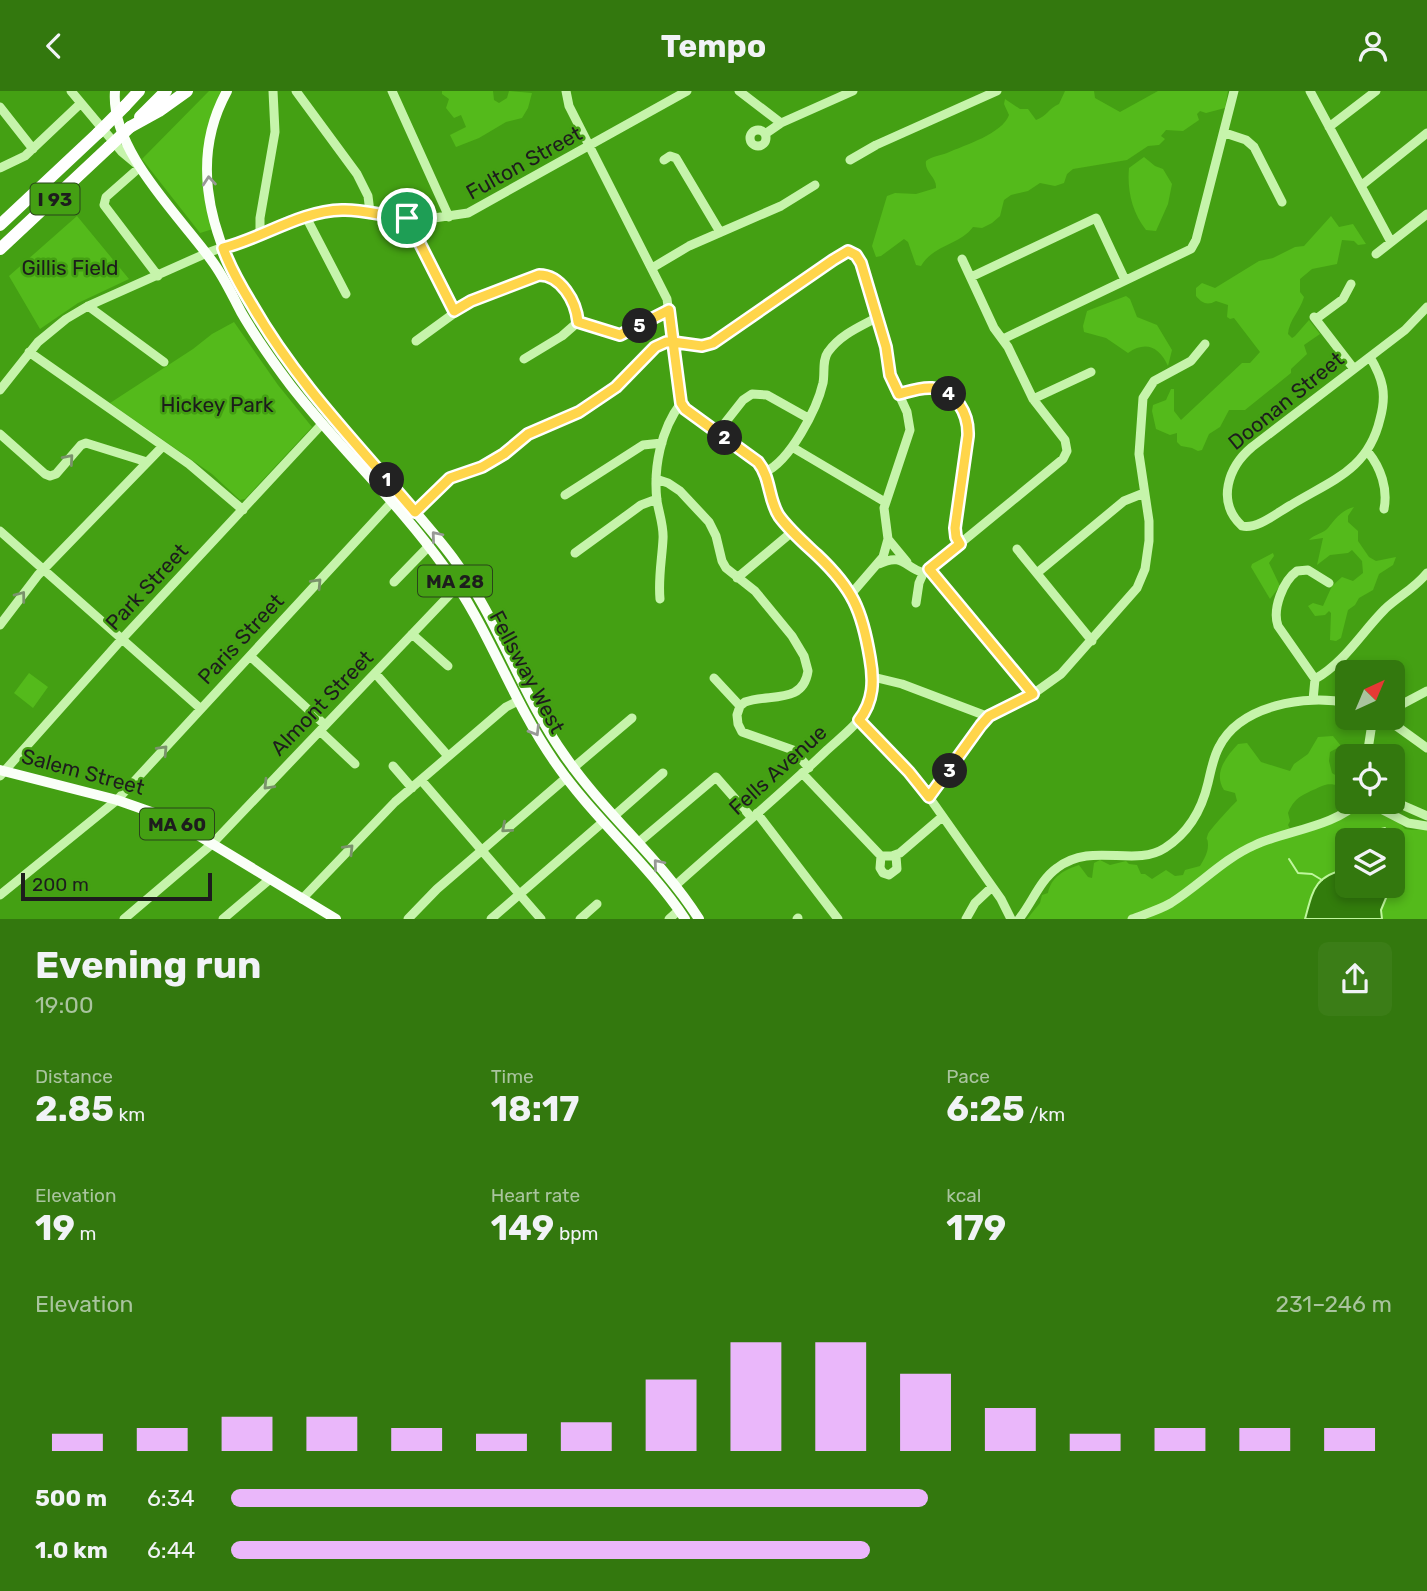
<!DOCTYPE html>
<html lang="en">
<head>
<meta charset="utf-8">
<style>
	:root { --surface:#33780e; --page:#3b7d17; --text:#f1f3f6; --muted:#a9c49e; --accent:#eab7fa }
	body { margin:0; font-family:Rubik,sans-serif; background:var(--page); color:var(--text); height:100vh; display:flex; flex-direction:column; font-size:26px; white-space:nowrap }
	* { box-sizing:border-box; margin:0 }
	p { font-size:23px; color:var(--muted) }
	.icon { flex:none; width:38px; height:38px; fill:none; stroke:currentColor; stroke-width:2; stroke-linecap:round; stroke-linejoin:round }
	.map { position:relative; height:828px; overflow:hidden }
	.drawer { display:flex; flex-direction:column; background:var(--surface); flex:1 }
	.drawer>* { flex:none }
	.needle { width:46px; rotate:44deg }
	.tools { position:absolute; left:1335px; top:569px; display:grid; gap:14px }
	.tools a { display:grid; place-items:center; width:70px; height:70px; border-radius:10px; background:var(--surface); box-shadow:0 4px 10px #0003; font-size:35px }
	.scale { position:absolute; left:21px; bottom:18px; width:191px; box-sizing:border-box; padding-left:7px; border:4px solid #1d1d1d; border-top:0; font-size:19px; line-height:24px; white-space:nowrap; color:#1d1d1d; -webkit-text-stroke:5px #44a013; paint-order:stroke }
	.pin { position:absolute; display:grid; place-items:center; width:60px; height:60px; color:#fff; margin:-30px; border:4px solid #fff; border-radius:50%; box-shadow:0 2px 7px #0007 }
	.km { position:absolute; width:35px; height:35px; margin:-18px; border-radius:50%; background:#222; color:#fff; font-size:19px; line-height:35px; text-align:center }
	.round { display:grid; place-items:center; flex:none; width:74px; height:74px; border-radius:10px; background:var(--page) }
	.summary { display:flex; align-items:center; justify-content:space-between; height:119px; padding:0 35px }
	h1 { font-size:38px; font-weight:700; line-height:52px }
	.metrics { display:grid; grid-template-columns:repeat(3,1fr); gap:10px; height:119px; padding:7px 35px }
	.metrics div { display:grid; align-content:center }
	.metrics b { font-size:35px; font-weight:700 }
	.metrics small { font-size:19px; font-weight:400 }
	.metrics p { font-size:19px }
	.chart { height:196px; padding:14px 35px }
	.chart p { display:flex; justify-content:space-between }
	.chart svg { width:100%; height:126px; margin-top:7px; stroke:var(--accent); stroke-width:6 }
	ul { padding:0 35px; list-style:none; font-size:23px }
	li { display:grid; grid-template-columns:112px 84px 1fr; align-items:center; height:52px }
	li i { height:18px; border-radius:9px; background:var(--accent) }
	header { display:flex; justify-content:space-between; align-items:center; height:91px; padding:0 35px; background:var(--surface); font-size:32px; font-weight:700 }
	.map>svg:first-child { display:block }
</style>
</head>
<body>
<header><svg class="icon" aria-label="back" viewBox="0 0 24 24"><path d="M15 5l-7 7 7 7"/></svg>Tempo<svg class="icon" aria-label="person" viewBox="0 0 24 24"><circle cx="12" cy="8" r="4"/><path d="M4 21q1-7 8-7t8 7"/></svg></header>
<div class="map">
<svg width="1427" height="828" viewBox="0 0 1427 828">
	<rect width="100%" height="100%" fill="#44a013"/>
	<path fill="#54ba1b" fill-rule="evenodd" d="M 209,0 L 223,0 C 199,44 202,90 213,138 L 200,142 L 142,68 Z
		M 442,0 L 493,0 L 494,9 L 499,12 L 507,7 L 509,0 L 532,2 L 528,17 L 522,27 L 506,31 L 479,47 L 456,56 L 450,44 L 466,36 L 461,24 L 454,27 L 446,17 L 449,8 L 442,3 Z
		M 1065,0 L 1094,0 L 1095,7 L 1120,21 L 1158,0 L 1228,0 L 1225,17 L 1206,22 L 1200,20 L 1197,23 L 1199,29 L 1183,40 L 1166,39 L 1161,45 L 1165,48 L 1159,54 L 1148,55 L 1127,69 L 1073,78 L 1067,83 L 1064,92 L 1055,95 L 1040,92 L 1028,100 L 1011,104 L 1004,109 L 1000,125 L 992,132 L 982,137 L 973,136 C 960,154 933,154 921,175 L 916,174 L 908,151 L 904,148 L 881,165 L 876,166 L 872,155 L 887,105 L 895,102 L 916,103 L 936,97 C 937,86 924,81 926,70 C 933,65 939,65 947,62 C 965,54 1002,43 1009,24 L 1004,13 L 1005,8 L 1020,18 L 1028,18 L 1036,29 C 1046,26 1049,17 1059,13 Z
		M 1144,66 L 1155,75 L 1163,78 L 1172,93 L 1168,113 L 1156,140 L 1146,139 C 1132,121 1127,99 1129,77 Z
		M 77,125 L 129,188 L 78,212 L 40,238 L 9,185 Z
		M 1331,125 L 1339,136 L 1353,133 L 1366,153 L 1358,154 L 1354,150 L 1342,149 L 1337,173 L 1312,178 L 1300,188 L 1300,201 L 1304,206 C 1300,220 1289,229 1288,243 L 1292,247 L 1295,245 L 1309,229 L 1320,243 L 1304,254 L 1307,263 L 1291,278 L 1291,282 L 1245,319 L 1229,319 L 1220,336 L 1209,343 L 1202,359 L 1198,360 L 1192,357 L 1181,355 L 1177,351 L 1177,342 L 1170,344 L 1156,338 L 1152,320 L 1153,314 L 1166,309 L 1171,298 L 1174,298 L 1174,320 L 1181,329 L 1242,272 L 1250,272 L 1260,261 L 1234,227 L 1230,228 L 1227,226 L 1228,214 L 1216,210 C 1207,215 1202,212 1196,205 L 1196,197 L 1202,192 L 1215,197 L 1259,170 L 1273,167 L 1295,156 L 1304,155 Z
		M 1126,205 L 1130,208 L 1137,226 L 1157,234 L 1172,259 L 1168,275 C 1159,255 1145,250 1128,262 L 1106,247 L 1084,241 L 1083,235 L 1087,220 Z
		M 234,231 L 278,294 L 312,336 L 245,408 L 240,409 L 212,383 L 110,312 L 193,258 L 212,243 Z
		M 1354,416 L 1348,425 L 1348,431 L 1358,440 L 1358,450 L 1369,466 L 1376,470 L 1396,466 L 1393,474 L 1379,483 L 1373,499 L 1359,507 L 1355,514 L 1348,519 L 1341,547 L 1336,550 L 1330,549 L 1331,522 L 1329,520 L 1325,524 L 1315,525 L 1308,515 L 1313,512 L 1323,515 L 1332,495 L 1342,486 L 1353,490 L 1363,482 L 1362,470 L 1352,459 L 1348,462 L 1330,464 L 1317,474 L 1323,447 L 1309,449 C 1314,443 1323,443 1328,437 C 1335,428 1342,419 1354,416 Z
		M 1273,462 L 1274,465 L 1269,472 L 1280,495 L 1270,508 L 1251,476 L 1252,473 Z
		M 29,582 L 48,596 L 33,617 L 14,602 Z
		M 1333,645 L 1341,655 L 1330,661 L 1329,670 L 1332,682 L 1343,689 L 1345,693 L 1340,695 C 1327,691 1324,694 1313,699 C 1300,705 1294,708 1288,722 L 1290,730 L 1288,734 L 1292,742 C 1325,743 1347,710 1376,711 C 1383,723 1396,727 1405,738 L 1412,739 L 1427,738 L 1427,828 L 1027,828 L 1040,812 L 1042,804 L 1048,802 C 1051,786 1064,779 1079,774 L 1088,786 L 1092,787 L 1094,772 L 1100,769 L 1110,774 L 1126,770 L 1129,773 L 1137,774 L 1141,783 L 1145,783 L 1152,788 L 1166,779 L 1175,785 L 1183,784 L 1185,779 L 1200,775 C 1204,768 1208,762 1208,754 C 1208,744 1205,752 1208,743 C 1209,740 1233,713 1237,710 L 1235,702 L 1224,699 C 1213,682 1226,666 1238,653 L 1247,652 L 1261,671 L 1290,680 L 1294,673 L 1308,663 L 1318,646 ZM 1348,749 L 1393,749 L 1393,794 L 1348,794 Z"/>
	<path fill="#327c0c" stroke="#bff79d" stroke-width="2" d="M 1347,778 L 1348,794 L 1391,795 L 1381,819 L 1382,828 L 1305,828 C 1313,799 1314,785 1347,778 Z"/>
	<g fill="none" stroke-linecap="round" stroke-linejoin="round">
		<path stroke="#bff79d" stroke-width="2" d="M 1362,749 L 1370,741 L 1385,737
			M 1289,768 L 1298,782 L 1312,783 L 1322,789"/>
		<path stroke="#c6f4ab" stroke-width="9" d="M 71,0 L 122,61 L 140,76 L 106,106 L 104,114 L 158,185
			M 296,0 L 357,83 L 368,105 L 370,121
			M 392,0 L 449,126
			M 566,0 L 569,15 L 667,208 L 681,312 C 661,338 653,377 657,410 C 659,422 664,436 663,448 C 662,468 658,487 660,508
			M 739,0 L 781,32
			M 1310,0 L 1391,151
			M 0,16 L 33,58
			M 1329,36 L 1376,0
			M750 47a8 8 0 1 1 16 0a8 8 0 1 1-16 0Z
			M 1225,42 L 1246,49 L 1254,56 L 1282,111
			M 765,43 L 781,32 L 853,0
			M 664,69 L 670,65 L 676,67 L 720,141
			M 850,69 L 876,54 L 997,0
			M 0,77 L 25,65 L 81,12
			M 1362,94 L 1427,42
			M 306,126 L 346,203
			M 407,127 L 454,221
			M 260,144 L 260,127 L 275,41 L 273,0
			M 1376,163 L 1427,123
			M 652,177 L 689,155 L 781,115 L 815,94
			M 971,186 L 1096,127 L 1125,189
			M 88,215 L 164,271
			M 1314,226 L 1354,278
			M 1316,228 L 1343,208 L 1351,193
			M 578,231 L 612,243 L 620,244 L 669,219
			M 1003,248 L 1191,158 L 1196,149 L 1234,0
			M 416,250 L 471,210 L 542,184 L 555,187 L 561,192 L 576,220 L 578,231 L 562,245 L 524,268
			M 29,261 L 189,373 L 243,419
			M 1370,266 C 1383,288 1387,303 1380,328 C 1368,379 1332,389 1291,414 C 1278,421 1257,439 1242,435 C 1216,411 1228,376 1252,356 L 1405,239 L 1427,216
			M 0,299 L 38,251 L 66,228 L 88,215 L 207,162 L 312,124 L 333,119 L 359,119 L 408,128 L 434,127 L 468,122 L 687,0
			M 899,303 L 924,297 L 937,298 L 950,304 L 963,319 L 968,332 L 968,346 L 955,437 L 956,446 L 960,453
			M 1033,308 L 1091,281
			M 717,342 L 743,309 L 752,303 L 767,304 L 808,327
			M 0,343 L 45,383 L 50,385 L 56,383 L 81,354 L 86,352 L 147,371
			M 792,356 L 885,411
			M 1368,361 C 1381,377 1388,398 1384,418
			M 765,381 C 790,370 817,318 823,292 C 825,282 822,269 828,261 C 840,244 859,236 876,227
			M 656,388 L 668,392 L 680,400 L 709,431 L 716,445 L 722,470 L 726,477 L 755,500 L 792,545 L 804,565 L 808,580 C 803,614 769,602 745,611 L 740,615 L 737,624 L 738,633 L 742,641 L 793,659 L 809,677
			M 565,404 L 643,354 L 662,352
			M 415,421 L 450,387 L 482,376 L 504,363 L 530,342 L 573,325 L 604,305 L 657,254 L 670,251 L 702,255 L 710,253 L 833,169 L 849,160 L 856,164 L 861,172 L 886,256 L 890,284 L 907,321 L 910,339 L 884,417 L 888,448 L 883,466 L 852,502
			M 0,440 L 201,618
			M 888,448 L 907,471
			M 1017,458 L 1092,550
			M 575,462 L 641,414 L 657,408
			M 879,473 C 903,461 905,477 924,482
			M 929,478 L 1033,603
			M 1037,482 L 1124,410 L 1144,402
			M 737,487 L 792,441
			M 394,491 L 429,455
			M 916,512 L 919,492 L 923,483 L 1063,368 L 1067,360 L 1065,349 L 1033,308 L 1008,256 L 994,237 L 962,168
			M 0,534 L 38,484 L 163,355
			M 412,543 L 448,575
			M 250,565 L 325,634
			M 375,582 L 448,665
			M 873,586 L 902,593 L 989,626
			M 714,587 L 740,615
			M 1315,588 C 1345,571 1361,542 1385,518 C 1399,505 1415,497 1427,482
			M 1313,609 L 1315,588 L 1278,535 C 1272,518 1283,490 1297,480 L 1308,479 L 1329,492
			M 1393,618 L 1427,600
			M 1384,626 L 1427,657
			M 859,629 L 909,681 L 929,706 L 1001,808 L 1011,828
			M 320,640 L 355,673
			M 1367,665 L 1373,626
			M 393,675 L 412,697
			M 573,677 L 632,627
			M 802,682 L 881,765 L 892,765 L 900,762 L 942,726
			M 0,685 L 122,548 L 322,333
			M 421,689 L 541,828
			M 929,706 L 981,634 L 989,625 L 1033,603 L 1061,583 L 1137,497 L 1145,478 L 1149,450 L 1149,430 L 1139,363 L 1143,307 L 1154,290 L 1191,270 L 1205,253
			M 1393,710 L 1427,725
			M 1357,714 L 1381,718 L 1408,732 L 1427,735
			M 757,722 L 838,828
			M 614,725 L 663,682
			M 639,751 L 716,686 L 752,727
			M 881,765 L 880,777 L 883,782 L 889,784 L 897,778 L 896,765
			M 676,794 C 726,749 778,706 827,659 C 841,646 859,633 867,616 C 880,588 867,529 852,503 C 835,473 802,456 782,429 C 767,409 772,388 758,371 L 689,322 L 681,312
			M 0,804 L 117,709 L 391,412
			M 302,808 L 395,711 L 506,616 L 518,610
			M 124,828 L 212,753 L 458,495
			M 223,828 L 270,788
			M 408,828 L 437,798 L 566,687
			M 491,828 L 603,731
			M 580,828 L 597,813
			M 669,828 L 679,819
			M 797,828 L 798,827
			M 966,828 L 975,812 L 992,796
			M 1019,828 C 1032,812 1040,789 1057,777 C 1092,750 1134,777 1165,757 C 1188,742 1202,718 1208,692 C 1211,680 1213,667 1219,656 C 1240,614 1306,603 1348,612
			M 1132,828 C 1145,823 1159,819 1171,812 C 1201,793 1223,768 1255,754 C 1285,740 1337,735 1359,710"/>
		<path stroke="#fafff8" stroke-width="10" d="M 115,0 C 110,59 179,124 212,170 C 224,186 232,204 241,221 C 256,247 273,271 291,295 C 340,358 399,412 445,477 C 489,537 511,608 554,670 C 593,727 647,771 685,828
			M 227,0 C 138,162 368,352 453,467 C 499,529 521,603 565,665 C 605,723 661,768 699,828
			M 0,679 L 117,709 L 154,722 L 191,740 L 336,828"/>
		<path stroke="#fff" stroke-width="12" d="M 125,15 L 139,0
			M 140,26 L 166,0
			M 130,36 L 159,20 L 187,0
			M 0,134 L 98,42
			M 0,158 L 109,56"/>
		<path stroke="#fff" stroke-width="12" d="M 98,42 L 125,15
			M 109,56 L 130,36"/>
	</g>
	<defs><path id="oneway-chevron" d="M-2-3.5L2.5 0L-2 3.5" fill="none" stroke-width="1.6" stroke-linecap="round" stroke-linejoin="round" transform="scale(1.75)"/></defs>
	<g stroke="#979995">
		<use href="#oneway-chevron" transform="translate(209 90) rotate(-95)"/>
		<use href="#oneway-chevron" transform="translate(436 445) rotate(-130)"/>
		<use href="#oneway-chevron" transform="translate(535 640) rotate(59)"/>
		<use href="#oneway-chevron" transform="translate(658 773) rotate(-130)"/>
	</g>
	<g stroke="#7a936b">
		<use href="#oneway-chevron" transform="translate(69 368) rotate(-49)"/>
		<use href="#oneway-chevron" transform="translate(317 492) rotate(-47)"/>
		<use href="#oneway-chevron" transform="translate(21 505) rotate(-53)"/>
		<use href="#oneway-chevron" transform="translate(163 659) rotate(-47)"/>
		<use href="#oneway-chevron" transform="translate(268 694) rotate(134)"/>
		<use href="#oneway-chevron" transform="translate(506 737) rotate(139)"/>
		<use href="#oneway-chevron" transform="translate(349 758) rotate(-46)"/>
	</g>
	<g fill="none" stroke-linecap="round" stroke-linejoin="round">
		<g stroke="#fff" stroke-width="14">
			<path id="route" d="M 407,127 C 385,126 364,118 342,119 C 300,120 263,147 223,157 C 230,177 241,196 252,214 C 296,291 358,354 415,421 L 450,387 L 482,376 L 504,363 L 528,343 L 579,321 L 616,296 L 655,256 L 666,251 L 673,251 L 681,312 L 685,318 L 758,371 C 771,387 768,408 779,425 C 790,440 804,452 817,464 C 853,498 862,519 870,567 C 874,589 874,610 859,629 L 909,681 L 929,706 L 981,634 L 989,625 L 1033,603 L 929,478 L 960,453 L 956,446 L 955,437 L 968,345 C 969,323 956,299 932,297 C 921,296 910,300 899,303 L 890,284 L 886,256 L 861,172 L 856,164 L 848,160 L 833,169 L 713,252 L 702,255 L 673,251 L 669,219 L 620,244 L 578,231 C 576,210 561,184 539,184 L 471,210 L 454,220 L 407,127"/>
		</g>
		<use href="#route" stroke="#ffd54a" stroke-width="9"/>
	</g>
	<g text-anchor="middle" stroke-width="5" stroke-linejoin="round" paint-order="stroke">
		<g fill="#44a013" stroke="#29441a" stroke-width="2">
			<rect x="30.5" y="92.5" width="49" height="31" rx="5"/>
			<rect x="418" y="474.5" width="74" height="31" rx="5"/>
			<rect x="140" y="717.5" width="74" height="31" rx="5"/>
		</g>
		<g font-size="19" font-weight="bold" fill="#1d1d1d">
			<text x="55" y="115">I 93</text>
			<text x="455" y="497">MA 28</text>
			<text x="177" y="740">MA 60</text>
		</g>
		<g font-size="21" fill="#1d1d1d" stroke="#44a013">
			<text transform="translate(524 72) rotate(-29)" y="7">Fulton Street</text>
			<text transform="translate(1286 310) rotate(-39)" y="7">Doonan Street</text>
			<text transform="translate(147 496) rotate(-47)" y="7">Park Street</text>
			<text transform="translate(241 548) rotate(-47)" y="7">Paris Street</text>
			<text transform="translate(527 581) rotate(62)" y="7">Fellsway West</text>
			<text transform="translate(322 612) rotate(-46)" y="7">Almont Street</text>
			<text transform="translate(778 679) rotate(-42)" y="7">Fells Avenue</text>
			<text transform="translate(83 681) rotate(15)" y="7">Salem Street</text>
		</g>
		<g font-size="21" fill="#1c1d1b" stroke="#44a013">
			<text x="70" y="184">Gillis Field</text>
			<text x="217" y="321">Hickey Park</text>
		</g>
	</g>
</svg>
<div class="tools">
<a><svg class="needle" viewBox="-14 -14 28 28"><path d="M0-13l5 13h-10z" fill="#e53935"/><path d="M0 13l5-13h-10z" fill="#a9c49e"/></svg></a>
<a><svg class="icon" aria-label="locate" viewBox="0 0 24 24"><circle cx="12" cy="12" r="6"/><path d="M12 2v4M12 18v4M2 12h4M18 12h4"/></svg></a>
<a><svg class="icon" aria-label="layers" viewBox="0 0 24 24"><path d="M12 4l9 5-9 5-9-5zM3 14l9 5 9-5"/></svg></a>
</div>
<div class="scale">200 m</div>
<div class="pin" style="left:407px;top:127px;background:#1e9e55"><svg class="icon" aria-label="arrive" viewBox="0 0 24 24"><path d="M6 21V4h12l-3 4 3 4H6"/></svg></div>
<b class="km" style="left:387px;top:389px">1</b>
<b class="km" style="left:725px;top:347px">2</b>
<b class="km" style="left:950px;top:680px">3</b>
<b class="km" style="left:949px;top:303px">4</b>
<b class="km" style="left:640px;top:235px">5</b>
</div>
<section class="drawer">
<div class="summary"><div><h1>Evening run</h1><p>19:00</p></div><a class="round"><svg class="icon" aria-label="share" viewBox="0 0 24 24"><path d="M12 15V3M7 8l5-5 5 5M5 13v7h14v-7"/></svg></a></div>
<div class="metrics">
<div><p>Distance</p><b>2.85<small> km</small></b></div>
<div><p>Time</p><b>18:17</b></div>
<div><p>Pace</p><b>6:25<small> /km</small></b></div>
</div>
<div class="metrics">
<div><p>Elevation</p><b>19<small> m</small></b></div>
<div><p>Heart rate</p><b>149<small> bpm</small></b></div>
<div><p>kcal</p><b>179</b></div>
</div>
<div class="chart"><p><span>Elevation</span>231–246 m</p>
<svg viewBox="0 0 160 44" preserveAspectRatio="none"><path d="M5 44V38M15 44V36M25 44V32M35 44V32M45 44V36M55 44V38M65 44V34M75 44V19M85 44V6M95 44V6M105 44V17M115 44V29M125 44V38M135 44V36M145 44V36M155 44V36"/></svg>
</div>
<ul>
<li><b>500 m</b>6:34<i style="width:60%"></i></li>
<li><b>1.0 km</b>6:44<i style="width:55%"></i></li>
</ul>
</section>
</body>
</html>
